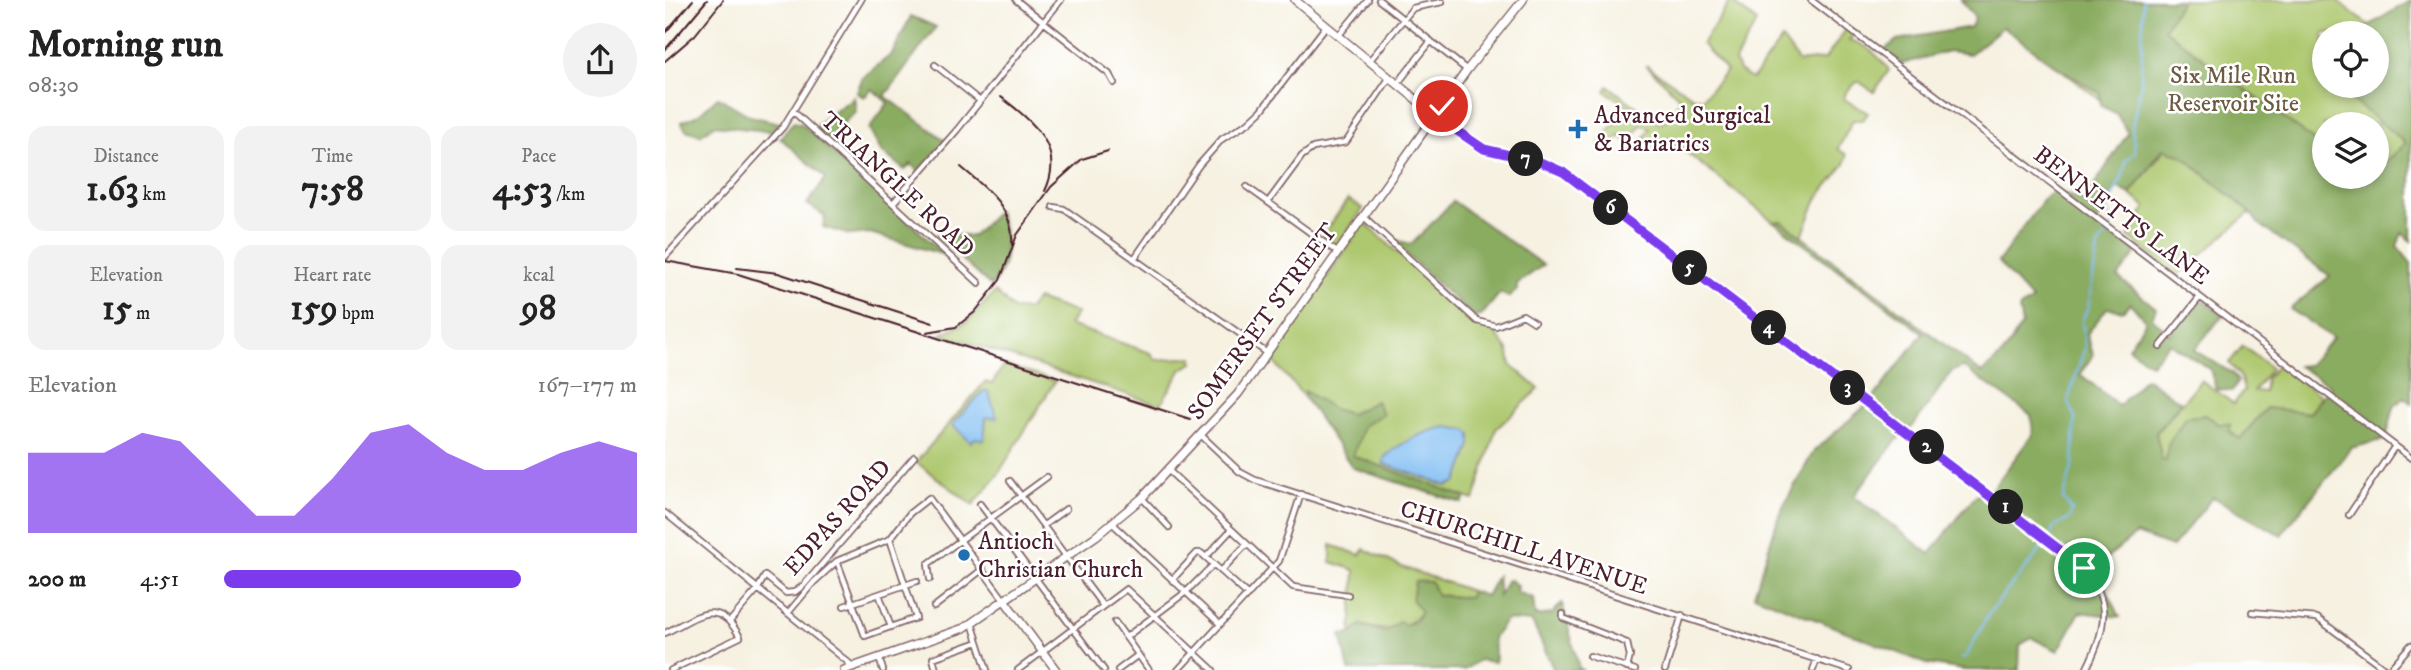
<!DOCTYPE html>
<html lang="en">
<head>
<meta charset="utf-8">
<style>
	:root { --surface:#fff; --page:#f2f2f2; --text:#222; --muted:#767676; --accent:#7c3aed }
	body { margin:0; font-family:"IM FELL DW Pica",serif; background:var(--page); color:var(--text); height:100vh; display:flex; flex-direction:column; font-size:26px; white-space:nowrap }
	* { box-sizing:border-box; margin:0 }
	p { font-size:23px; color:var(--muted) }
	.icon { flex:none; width:38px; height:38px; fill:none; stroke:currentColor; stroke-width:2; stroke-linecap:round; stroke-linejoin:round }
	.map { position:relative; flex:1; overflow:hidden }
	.details { display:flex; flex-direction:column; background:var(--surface); width:665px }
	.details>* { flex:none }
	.buttons { position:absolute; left:1647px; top:21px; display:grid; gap:14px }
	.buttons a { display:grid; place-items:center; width:77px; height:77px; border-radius:50%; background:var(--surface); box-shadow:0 4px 10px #0003; font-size:35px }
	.pin { position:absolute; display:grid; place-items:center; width:60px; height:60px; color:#fff; margin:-30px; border:4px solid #fff; border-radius:50%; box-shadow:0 2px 7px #0007 }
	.km { position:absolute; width:35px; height:35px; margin:-18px; border-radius:50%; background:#222; color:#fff; font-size:19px; line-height:35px; text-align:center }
	.round { display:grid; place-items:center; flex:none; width:74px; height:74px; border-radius:37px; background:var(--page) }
	.headline { display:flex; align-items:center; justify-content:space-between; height:119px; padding:0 28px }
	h1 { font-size:38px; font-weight:700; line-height:52px }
	.figures { display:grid; grid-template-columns:repeat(3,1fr); gap:10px; height:119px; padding:7px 28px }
	.figures div { display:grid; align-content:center; border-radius:18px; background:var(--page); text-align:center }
	.figures b { font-size:35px; font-weight:700 }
	.figures small { font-size:19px; font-weight:400 }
	.figures p { font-size:19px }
	.chart { height:196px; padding:14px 28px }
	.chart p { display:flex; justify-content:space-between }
	.chart svg { width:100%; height:126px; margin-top:7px; fill:var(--accent); opacity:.7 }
	ul { padding:0 28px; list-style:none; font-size:23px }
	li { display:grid; grid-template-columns:112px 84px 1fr; align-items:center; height:52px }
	li i { height:18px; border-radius:9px; background:var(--accent) }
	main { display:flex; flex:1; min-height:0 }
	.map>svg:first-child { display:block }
</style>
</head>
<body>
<main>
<section class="details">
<div class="headline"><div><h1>Morning run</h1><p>08:30</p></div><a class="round"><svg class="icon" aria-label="share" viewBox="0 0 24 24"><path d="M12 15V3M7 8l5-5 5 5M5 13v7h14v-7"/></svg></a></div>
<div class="figures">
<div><p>Distance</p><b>1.63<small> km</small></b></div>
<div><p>Time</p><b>7:58</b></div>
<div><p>Pace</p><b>4:53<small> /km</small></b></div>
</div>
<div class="figures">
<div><p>Elevation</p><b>15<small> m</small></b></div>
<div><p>Heart rate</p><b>159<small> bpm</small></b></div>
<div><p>kcal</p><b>98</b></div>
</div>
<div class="chart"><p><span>Elevation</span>167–177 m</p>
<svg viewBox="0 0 160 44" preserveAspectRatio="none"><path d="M0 44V16L10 16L20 16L30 9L40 12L50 25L60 38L70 38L80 25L90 9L100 6L110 16L120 22L130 22L140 16L150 12L160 16V44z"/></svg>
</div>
<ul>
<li><b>200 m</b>4:51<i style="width:72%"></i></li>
</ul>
</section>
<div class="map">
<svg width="1746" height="670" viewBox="0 0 1746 670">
	<rect width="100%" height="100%" fill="#fff"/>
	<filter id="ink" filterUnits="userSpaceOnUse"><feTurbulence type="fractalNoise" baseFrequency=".0143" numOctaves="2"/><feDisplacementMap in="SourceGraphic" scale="14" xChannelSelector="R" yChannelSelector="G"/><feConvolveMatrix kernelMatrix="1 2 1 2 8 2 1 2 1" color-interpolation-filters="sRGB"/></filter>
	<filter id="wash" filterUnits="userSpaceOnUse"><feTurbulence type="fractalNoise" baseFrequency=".00686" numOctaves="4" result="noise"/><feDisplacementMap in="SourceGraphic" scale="28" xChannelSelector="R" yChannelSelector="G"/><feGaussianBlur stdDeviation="1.57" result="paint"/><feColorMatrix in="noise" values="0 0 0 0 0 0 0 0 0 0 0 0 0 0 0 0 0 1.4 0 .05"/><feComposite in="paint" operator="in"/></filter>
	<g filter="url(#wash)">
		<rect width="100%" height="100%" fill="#f6f1e1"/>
		<path fill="#adc86e" stroke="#7c744c" stroke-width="2" fill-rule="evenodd" d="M 1066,0 L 1074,0 L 1070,5 L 1092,22 L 1070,61 L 1074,71 L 1087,79 L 1117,39 L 1134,62 L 1160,59 L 1182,28 L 1190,33 L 1184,41 C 1201,42 1214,57 1224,70 L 1209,92 L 1193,81 L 1181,92 L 1179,99 L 1203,113 L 1198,120 L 1188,120 L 1173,149 L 1182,155 L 1180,164 L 1152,199 L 1137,236 L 1116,221 L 1109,222 L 1013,146 L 982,145 L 977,142 L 985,129 L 977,124 L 963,142 L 955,136 L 941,147 L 935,142 L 963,106 L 940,91 L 943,86 L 994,123 L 1001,120 L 1016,99 L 981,65 L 1028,97 L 1038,98 L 1062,71 L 1037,44 Z
			M 1671,0 L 1746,58 L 1746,207 L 1667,275 L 1584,213 L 1512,276 L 1463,237 L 1481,207 L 1465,194 L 1500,149 L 1306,1 ZM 1659,33 L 1712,33 L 1712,86 L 1659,86 ZM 1659,124 L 1712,124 L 1712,177 L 1659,177 Z
			M 683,199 L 698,209 L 670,249 L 657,237 Z
			M 699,222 L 811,324 L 825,327 L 843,350 L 846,365 L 874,389 L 831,429 L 809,500 L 800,497 L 797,503 L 688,468 L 644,402 L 606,359 Z
			M 330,292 L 348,309 L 363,310 L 372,299 L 412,313 L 404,325 L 486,353 L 491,360 L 528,357 L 528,363 L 517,369 L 495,405 L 276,334 L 302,322 Z
			M 1578,346 L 1606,368 L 1589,391 L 1599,392 L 1601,378 L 1614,364 L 1656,396 L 1645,413 L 1601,408 L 1575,439 L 1564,431 L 1565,425 L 1554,424 L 1541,416 L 1502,461 L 1496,459 L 1491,433 L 1536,380 L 1569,404 L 1579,390 L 1575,376 L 1564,363 Z
			M 339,365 L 390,381 L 332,476 L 308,505 L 251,462 L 320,382 L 327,384 Z
			M 666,545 L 695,555 L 699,549 L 737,567 L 806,591 L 804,598 L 772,595 C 744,624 739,637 696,625 L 686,634 L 690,570 L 666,562 Z"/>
		<path fill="#8aac61" stroke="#6a6646" stroke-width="2" fill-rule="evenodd" d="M 1296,0 L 1517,0 L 1499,29 L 1659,148 L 1659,177 L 1698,177 L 1702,180 L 1712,177 L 1712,171 L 1741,143 L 1669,86 L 1712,86 L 1712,33 L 1692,33 L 1746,0 L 1746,241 L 1737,233 L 1732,246 L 1746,263 L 1746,403 L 1739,397 L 1729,407 L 1721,439 L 1686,448 L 1616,535 L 1548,497 L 1507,547 L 1471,534 L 1431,567 L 1455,617 L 1415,612 L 1393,651 L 1367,638 L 1355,645 L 1354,670 L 1300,670 L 1262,664 L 1089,595 L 1115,512 L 1149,451 L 1206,401 L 1258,333 L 1109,222 L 1116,221 L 1317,373 L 1338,354 L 1357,325 L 1354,309 L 1367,300 L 1333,262 L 1380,198 L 1390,191 L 1419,201 L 1463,133 L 1451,113 L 1436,106 L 1435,93 L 1392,67 L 1338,27 L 1305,54 L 1284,51 L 1237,64 L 1219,50 L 1232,40 L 1306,27 L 1310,18 ZM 1498,149 L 1517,156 L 1585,212 L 1593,223 L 1665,276 L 1625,309 L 1668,338 L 1644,365 L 1633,366 L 1666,386 L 1645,413 L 1601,408 L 1575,439 L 1565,432 L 1565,424 L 1554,424 L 1541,415 L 1521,417 L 1503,444 L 1501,461 L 1497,460 L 1491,433 L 1516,402 L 1480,378 L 1454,406 L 1415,374 L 1428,355 L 1422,334 L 1442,308 L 1458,311 L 1465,303 L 1481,321 L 1463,348 L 1486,364 L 1504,343 L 1545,369 L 1551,389 L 1567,391 L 1573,381 L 1567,373 L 1529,350 L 1558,315 L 1533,297 L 1505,334 L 1487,318 L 1491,308 L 1453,277 L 1472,252 L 1432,222 L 1452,187 L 1465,194 ZM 1298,367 L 1366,415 L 1368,434 L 1328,488 L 1309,497 L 1265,554 L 1189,496 L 1230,442 L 1248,426 L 1287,371 Z
			M 246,16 L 271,27 L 220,96 L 281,141 L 254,172 L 246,164 L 240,170 L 216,151 L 204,129 L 223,103 L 207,89 L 199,97 L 192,93 L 197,78 L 227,54 Z
			M 53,97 L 85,116 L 114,123 L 108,132 L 49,125 L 35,135 L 21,130 L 16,122 L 33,115 Z
			M 189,97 L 191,111 L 162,139 L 151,129 L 153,124 Z
			M 128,122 L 137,124 L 280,255 L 205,233 L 185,235 L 158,227 L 160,216 L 142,204 L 161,178 L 115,138 Z
			M 788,201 L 878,265 L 852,284 L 852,290 L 844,297 L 835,293 L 816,316 L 809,317 L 731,245 L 730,240 L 746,244 L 750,241 Z
			M 333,211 C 343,237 346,264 326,286 L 270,235 L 308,236 Z
			M 640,391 L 668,409 L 686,414 L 711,401 L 718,414 L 698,426 L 688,456 L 800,497 L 797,503 L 688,468 L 639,397 Z
			M 832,576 L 834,596 L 841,581 L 846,580 L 852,586 L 851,592 L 868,598 L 870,616 L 887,614 L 897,603 L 914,668 L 917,670 L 889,670 L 867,622 L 841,620 L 828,638 L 830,662 L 814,660 L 799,670 L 684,670 L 676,635 L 686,634 L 696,625 L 720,632 L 735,621 L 739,625 L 749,622 L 756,612 L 747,600 L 750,581 L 766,582 L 772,595 L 804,598 L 806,591 L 821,596 Z"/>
		<path fill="#80bdf3" stroke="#656e8f" stroke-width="2" d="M 318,391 L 323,391 L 332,418 L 321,417 L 319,440 L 310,438 L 306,442 L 287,425 Z
			M 781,427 L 801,430 L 806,434 L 806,445 L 792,482 L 782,486 L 719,464 L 719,458 C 734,443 759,431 781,427 Z"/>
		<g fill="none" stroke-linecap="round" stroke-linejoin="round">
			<path stroke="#80bdf3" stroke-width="2" d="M 1386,534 L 1389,527 L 1404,519 L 1407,510 L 1398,499 L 1408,464 L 1410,418 L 1403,400 L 1420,347 L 1417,320 L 1423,308 L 1433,246 L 1449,223 L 1441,210 C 1448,190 1458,185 1461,160 L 1470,153 L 1467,126 L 1476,86 L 1478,0
				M 1296,659 L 1301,657 L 1324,613 L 1380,544"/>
		</g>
	</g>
	<g filter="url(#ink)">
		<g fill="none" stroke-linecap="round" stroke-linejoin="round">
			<g stroke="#86686b" stroke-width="8">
				<path id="minor" d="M 351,0 L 444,74 L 449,83
					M 714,0 L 802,70
					M 1146,0 L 1746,458
					M 674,35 L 703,0
					M 705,60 L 748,8 L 777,2
					M 270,65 L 315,101
					M 733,83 L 766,41
					M 129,112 L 314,283
					M 770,115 L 819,149 L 875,162 L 898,172 L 1407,557 C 1448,595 1444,623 1421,670
					M 582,187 L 672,252
					M 603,202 L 637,156 L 648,148 L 681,142 L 725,77
					M 228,203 L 292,130 L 396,0
					M 388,207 L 399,209 L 602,353
					M 698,216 L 812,321 L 831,326 L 858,315 L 869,322
					M 0,257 L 118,127 L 196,0
					M 469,259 L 534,165 L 557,139 L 583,123 L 596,111 L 661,26
					M 1495,347 L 1535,297
					M 537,436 L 575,472 L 590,480 L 1184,670
					M 503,470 L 628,587 L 683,595
					M 345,481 L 438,606
					M 477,498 L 504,527
					M 315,504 L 439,670
					M 0,513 L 184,663 L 185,668
					M 1684,515 L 1730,446
					M 447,523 L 555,624
					M 379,525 L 401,509
					M 541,557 L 565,531
					M 172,561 L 200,636 L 251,618 L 225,539
					M 556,571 L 581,545
					M 265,579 L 263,564 L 382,477
					M 507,580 L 532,553 L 536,553 L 583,595
					M 214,594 L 226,627
					M 179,606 L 252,581
					M 269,607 L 318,569
					M 1587,612 L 1652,618 L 1722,670
					M 123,613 L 149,582 L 172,561 L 225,539 L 245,513 L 264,498 L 340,601
					M 898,614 L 898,618 L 962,643 L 965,656 L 962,668
					M 66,620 L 92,590 L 100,576 L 121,593 L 130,592 L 139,585 L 249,457
					M 450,622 L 484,670
					M 307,623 L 322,670
					M 0,633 C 32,617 53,596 75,637 L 6,670
					M 461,637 L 521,592 L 549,564
					M 925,656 L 970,670
					M 214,658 L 218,670
					M 271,670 L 268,658 L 313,642
					M 353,670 L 461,589 L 548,670
					M 453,670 L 473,655
					M 513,670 L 614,561 L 636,494
					M 1000,670 L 1017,615
					M 1148,670 L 1152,659
					M 1724,670 L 1746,645"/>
			</g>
			<g stroke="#86686b" stroke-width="10">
				<path id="major" d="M 630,0 L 770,115
					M 340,601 L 391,670
					M 179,670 L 299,628 L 431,536 L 477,498 L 573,394 L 802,70 L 858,0"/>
			</g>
			<use href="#minor" stroke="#fff" stroke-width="4.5"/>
			<use href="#major" stroke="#fff" stroke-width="7"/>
			<path stroke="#4a1f2b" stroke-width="2" d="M 0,33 L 28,0
				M 0,50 L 42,0
				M 0,61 L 30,35 L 58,0
				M 336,97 C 367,121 401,147 380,191
				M 296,167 C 321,188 350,209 347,245
				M 0,261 L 73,274 L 525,419
				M 72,268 L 113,273 L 268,323
				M 262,332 L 291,327 L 310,312 L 335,280 L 352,235 L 386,187 L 417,159 L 443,151"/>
		</g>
	</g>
	<g fill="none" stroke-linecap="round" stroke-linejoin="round" filter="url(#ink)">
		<g stroke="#fff" stroke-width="14">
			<path id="route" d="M 777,106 L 770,116 L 819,149 L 875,162 L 898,172 L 1419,568"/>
		</g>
		<use href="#route" stroke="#7c3aed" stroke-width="9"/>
	</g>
	<g fill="#1f6fb2" stroke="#fff" stroke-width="2.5">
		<path d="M909.5 118.5h7v7h7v7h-7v7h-7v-7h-7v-7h7z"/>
		<circle cx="299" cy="555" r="7"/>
	</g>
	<g text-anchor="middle" stroke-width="5" stroke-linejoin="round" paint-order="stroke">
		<g font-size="24" fill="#6d5a42" stroke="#fff">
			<text x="1568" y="83">Six Mile Run<tspan x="1568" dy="28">Reservoir Site</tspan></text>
		</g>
		<g font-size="24" fill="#4a1f2b" stroke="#fff" text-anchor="start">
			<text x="929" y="123">Advanced Surgical<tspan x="929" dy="28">&amp; Bariatrics</tspan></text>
			<text x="313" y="549">Antioch<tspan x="313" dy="28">Christian Church</tspan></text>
		</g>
		<g font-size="24" fill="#4a1f2b" stroke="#fff">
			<text transform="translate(233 184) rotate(43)" y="8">TRIANGLE ROAD</text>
			<text transform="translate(1457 215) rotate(37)" y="8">BENNETTS LANE</text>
			<text transform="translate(597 321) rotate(-54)" y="8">SOMERSET STREET</text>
			<text transform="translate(172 517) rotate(-48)" y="8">EDPAS ROAD</text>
			<text transform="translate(859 547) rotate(18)" y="8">CHURCHILL AVENUE</text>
		</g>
	</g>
</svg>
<div class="buttons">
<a><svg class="icon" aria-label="locate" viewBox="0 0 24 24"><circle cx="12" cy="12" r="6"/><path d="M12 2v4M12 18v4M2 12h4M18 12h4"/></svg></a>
<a><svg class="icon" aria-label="layers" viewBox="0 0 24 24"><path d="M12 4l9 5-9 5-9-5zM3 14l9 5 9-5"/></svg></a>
</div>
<div class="pin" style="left:1419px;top:568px;background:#1e9e55"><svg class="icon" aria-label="arrive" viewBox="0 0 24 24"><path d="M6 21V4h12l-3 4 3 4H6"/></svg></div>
<div class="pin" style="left:777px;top:106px;background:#d93025"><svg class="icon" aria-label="check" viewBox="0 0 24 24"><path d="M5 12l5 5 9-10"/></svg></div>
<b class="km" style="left:1341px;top:507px">1</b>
<b class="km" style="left:1262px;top:447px">2</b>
<b class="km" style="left:1183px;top:388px">3</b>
<b class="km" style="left:1104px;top:328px">4</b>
<b class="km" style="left:1025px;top:268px">5</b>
<b class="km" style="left:946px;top:208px">6</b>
<b class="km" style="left:861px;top:159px">7</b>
</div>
</main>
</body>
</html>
